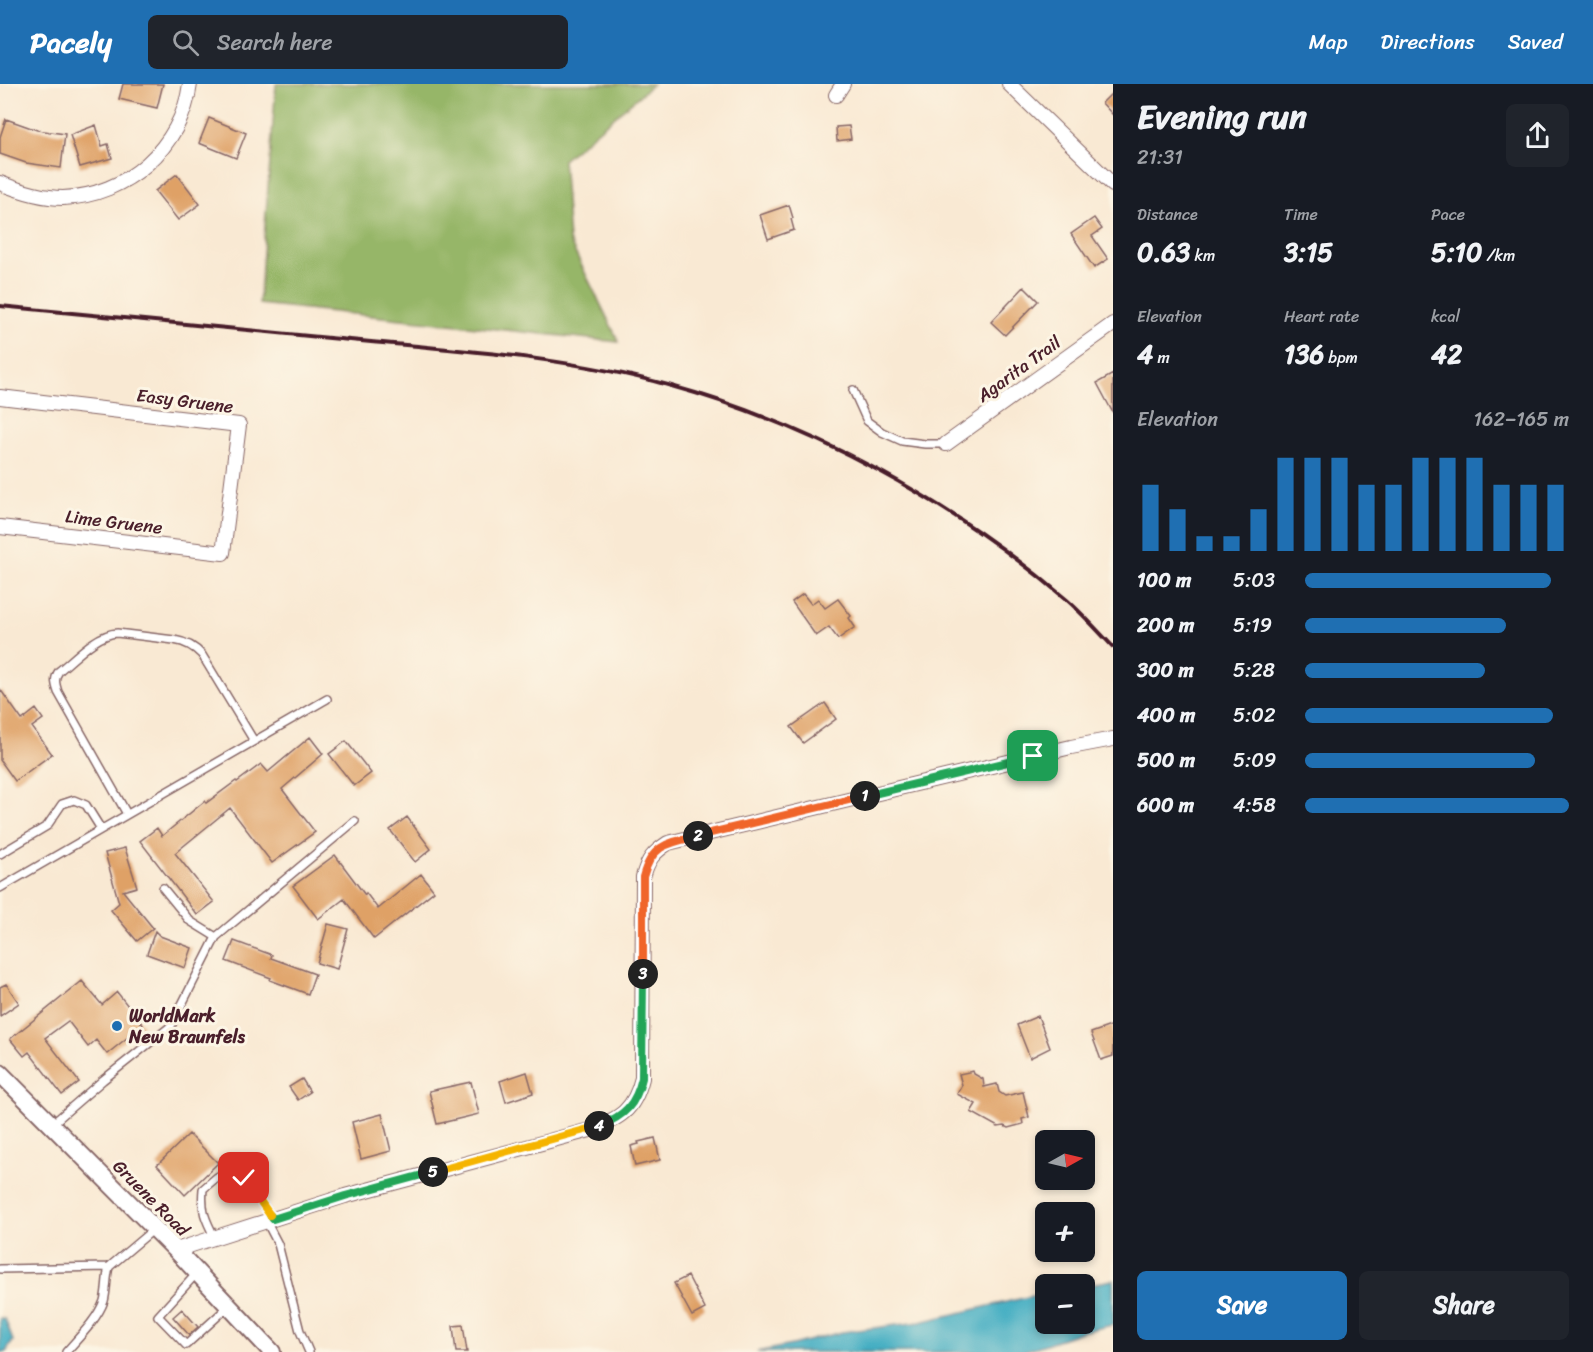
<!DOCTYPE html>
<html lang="en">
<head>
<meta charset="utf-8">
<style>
	:root { --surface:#171b24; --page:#20242c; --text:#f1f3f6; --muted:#9ea1a6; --accent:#1f6fb2 }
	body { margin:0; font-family:Sriracha,sans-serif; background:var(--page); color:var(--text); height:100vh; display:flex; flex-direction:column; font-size:22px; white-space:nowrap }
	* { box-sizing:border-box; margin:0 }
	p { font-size:20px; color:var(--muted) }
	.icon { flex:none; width:33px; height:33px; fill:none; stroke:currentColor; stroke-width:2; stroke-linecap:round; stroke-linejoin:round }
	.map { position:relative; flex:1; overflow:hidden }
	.side { display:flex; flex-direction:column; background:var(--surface); width:480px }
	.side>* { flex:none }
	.needle { width:39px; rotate:82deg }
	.tools { position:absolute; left:1035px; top:1046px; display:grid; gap:12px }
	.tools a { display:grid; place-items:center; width:60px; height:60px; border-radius:9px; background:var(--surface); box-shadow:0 3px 9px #0003; font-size:30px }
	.pin { position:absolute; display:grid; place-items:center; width:51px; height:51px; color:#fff; margin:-26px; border-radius:12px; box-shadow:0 3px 9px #0006 }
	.km { position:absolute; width:30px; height:30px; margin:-15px; border-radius:50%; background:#222; color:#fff; font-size:16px; line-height:30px; text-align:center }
	.round { display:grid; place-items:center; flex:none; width:63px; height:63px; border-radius:9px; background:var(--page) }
	.headline { display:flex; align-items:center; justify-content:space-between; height:102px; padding:0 24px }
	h1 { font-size:33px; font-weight:700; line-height:45px }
	.stats { display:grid; grid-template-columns:repeat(3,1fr); gap:9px; height:102px; padding:6px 24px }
	.stats div { display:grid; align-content:center }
	.stats b { font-size:26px; font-weight:700 }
	.stats small { font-size:16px; font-weight:400 }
	.stats p { font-size:16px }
	.chart { height:168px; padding:12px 24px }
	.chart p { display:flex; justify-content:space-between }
	.chart svg { width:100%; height:108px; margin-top:6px; stroke:var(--accent); stroke-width:6 }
	.button { display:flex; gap:12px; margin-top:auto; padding:12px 24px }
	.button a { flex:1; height:69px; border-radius:9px; background:var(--accent); color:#fff; font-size:24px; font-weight:700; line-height:69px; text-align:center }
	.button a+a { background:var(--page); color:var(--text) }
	ul { padding:0 24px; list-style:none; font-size:20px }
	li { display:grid; grid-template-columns:96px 72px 1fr; align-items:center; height:45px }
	li i { height:15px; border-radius:8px; background:var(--accent) }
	header { display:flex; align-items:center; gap:36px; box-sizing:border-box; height:84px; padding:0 30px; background:var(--accent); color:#fff }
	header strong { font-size:28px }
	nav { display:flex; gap:33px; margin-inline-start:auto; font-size:21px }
	.search { width:420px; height:54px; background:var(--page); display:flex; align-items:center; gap:15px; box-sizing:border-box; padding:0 21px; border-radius:9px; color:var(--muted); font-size:22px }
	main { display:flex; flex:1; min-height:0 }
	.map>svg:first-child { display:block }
</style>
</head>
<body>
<header>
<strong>Pacely</strong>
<div class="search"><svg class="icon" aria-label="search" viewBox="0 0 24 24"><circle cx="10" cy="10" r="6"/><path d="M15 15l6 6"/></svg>Search here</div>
<nav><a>Map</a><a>Directions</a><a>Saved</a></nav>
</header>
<main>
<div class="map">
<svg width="1113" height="1268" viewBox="0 0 1113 1268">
	<rect width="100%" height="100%" fill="#fcf5e5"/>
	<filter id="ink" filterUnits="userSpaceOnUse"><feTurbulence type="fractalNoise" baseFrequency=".0167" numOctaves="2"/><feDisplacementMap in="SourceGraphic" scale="12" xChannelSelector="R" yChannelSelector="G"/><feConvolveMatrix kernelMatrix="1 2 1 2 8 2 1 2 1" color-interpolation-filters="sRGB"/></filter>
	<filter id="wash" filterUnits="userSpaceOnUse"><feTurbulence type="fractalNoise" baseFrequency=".008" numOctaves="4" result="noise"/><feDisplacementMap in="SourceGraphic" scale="24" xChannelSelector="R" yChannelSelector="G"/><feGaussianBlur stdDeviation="1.35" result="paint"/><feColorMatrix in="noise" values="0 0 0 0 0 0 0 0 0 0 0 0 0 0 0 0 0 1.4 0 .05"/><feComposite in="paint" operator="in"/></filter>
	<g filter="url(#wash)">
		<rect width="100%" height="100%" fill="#f9e9d3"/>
		<path fill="#96b668" stroke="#706a4a" stroke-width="1.5" d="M 276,0 L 653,0 L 563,76 L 569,156 L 619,258 L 259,220 Z"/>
		<path fill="#43adc2" stroke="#466676" stroke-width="1.5" d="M 1113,1196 L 1113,1241 L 1081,1248 L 1022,1268 L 756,1268 L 792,1261 L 842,1248 L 920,1238 L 1045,1209 L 1046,1239 L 1084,1239 L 1085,1201 Z
			M 0,1234 L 5,1235 L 13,1257 L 6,1268 L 0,1268 Z"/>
		<g id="blocks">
			<path fill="#dfa166" d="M 123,0 L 163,0 L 157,24 L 119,15 Z
				M 1113,8 L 1113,31 L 1102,19 Z
				M 209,34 L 246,49 L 236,74 L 199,59 Z
				M 6,35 L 37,46 L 65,50 L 61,84 L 26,79 L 0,70 L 0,53 Z
				M 96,41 L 102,62 L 108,60 L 112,74 L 80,83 L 70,51 Z
				M 849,42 L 851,55 L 837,57 L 836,43 Z
				M 177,90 L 200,120 L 178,136 L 155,107 Z
				M 789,121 L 793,134 L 791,135 L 794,146 L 768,155 L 760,131 Z
				M 1094,134 L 1102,145 L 1092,152 L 1108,175 L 1094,184 L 1071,150 Z
				M 1024,203 L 1038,217 L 1005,251 L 991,238 Z
				M 1113,290 L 1113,329 L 1097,299 Z
				M 803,510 L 811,520 L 818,515 L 825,524 L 838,515 L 851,532 L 849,534 L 855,543 L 838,555 L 829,543 L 816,552 L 792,518 Z
				M 0,605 L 22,636 L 36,625 L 43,635 L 32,643 L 52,670 L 15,697 L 0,676 Z
				M 825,619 L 836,635 L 803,659 L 791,643 Z
				M 310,653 L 323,670 L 282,705 L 315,748 L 272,779 L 230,724 L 175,769 L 214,818 L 197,831 L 140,757 L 157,744 L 162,752 L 205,717 L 206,719 L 236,697 L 237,698 L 261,680 L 268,688 Z
				M 346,657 L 371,689 L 354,702 L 329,670 Z
				M 407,733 L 431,765 L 415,778 L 390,746 Z
				M 125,764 L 137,803 L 123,807 L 153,844 L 137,857 L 111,826 L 119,819 L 105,769 Z
				M 335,771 L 365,811 L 366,809 L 378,825 L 421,790 L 434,807 L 374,855 L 344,815 L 318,835 L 293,802 Z
				M 328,840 L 348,845 L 337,885 L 317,879 Z
				M 155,847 L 160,852 L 192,864 L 185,884 L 147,870 Z
				M 234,857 L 272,871 L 271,874 L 315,890 L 308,910 L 270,896 L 271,894 L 226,877 Z
				M 82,897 L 102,921 L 117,908 L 143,941 L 107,970 L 96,956 L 88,963 L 68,937 L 45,954 L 79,998 L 62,1011 L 29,968 L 24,972 L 10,955 Z
				M 6,900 L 19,919 L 0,932 L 0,903 Z
				M 1038,932 L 1050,964 L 1030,974 L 1017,941 Z
				M 1113,941 L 1113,972 L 1101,976 L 1091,949 Z
				M 973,987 L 974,990 L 983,995 L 984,1003 L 997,1000 L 999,1008 L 1005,1012 L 1023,1008 L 1029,1033 L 1022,1035 L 1023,1040 L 1008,1044 L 1004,1042 L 998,1043 L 971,1028 L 976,1020 L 957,1010 L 962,1001 L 959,990 Z
				M 527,988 L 533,1009 L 506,1018 L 500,997 Z
				M 302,995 L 310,1008 L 298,1016 L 289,1003 Z
				M 471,998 L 479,1030 L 437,1040 L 429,1007 Z
				M 382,1030 L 391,1067 L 361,1075 L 352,1038 Z
				M 189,1050 L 218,1079 L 185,1111 L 157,1081 Z
				M 655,1054 L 660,1076 L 635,1082 L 631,1062 L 639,1060 L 638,1058 Z
				M 688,1192 L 705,1225 L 692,1232 L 674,1199 Z
				M 182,1225 L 198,1243 L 189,1251 L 173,1233 Z
				M 463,1241 L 467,1268 L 456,1268 L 453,1242 Z"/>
		</g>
	</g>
	<g filter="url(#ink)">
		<use href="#blocks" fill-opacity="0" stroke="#876666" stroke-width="1.5"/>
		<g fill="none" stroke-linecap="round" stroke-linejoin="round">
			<g stroke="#876666" stroke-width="10">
				<path id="service" d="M 853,306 L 867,337 L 882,348 L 902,357 L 925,360 L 946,360
					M 127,730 L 58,608 C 55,599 54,594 59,587 C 75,574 97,550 117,549 L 174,556 C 186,558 194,562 202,571 L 254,657
					M 0,770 L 47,742 L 62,720 L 74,716 L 86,721 L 101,745
					M 0,804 L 327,615
					M 163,804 L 190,837 L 216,853
					M 51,1041 L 103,996 L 171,942 L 216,853 L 355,737
					M 266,1137 L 278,1160 L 300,1247 L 309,1268
					M 215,1154 C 205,1135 201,1126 203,1105 L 217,1093 L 229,1086 L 244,1094 L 273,1135
					M 0,1185 L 109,1183
					M 197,1189 L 158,1232 L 186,1261 L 229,1222
					M 66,1268 C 79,1253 97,1236 104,1217 C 107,1206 106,1194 109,1183 L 154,1145"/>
			</g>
			<g stroke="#876666" stroke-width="16">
				<path id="minor" d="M 1009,0 L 1113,101
					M 836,11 L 843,0
					M 0,99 C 20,107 42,114 63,114 C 126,112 182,63 190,0
					M 0,313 L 239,341 L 223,469 L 0,443
					M 946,360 L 1113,240
					M 176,1166 L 345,1112 L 590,1046 C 620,1034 634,1027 642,994 L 643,793 C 648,775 653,769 668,759 L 1071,663 L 1113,655"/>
			</g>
			<g stroke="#876666" stroke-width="20">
				<path id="tertiary" d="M 0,989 L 176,1166 L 272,1268"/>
			</g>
			<use href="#service" stroke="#fff" stroke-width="7"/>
			<use href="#minor" stroke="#fff" stroke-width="14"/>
			<use href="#tertiary" stroke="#fff" stroke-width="16"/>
			<path stroke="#4a1f2b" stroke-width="4" d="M 0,222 C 124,234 247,246 371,258 C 470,267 571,274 668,301 C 813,341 953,418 1067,516 C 1083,530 1098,547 1113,563"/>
		</g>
	</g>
	<g fill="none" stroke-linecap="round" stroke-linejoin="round" filter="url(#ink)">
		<g stroke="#fff" stroke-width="12">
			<path id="split-1" d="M 865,712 L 1033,672"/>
		</g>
		<g stroke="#fff" stroke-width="12">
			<path id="split-2" d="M 698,752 L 865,712"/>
		</g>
		<g stroke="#fff" stroke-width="12">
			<path id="split-3" d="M 643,890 L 643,793 C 652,760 668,759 698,752"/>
		</g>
		<g stroke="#fff" stroke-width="12">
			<path id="split-4" d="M 599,1042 C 625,1032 636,1020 642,994 L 643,890"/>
		</g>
		<g stroke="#fff" stroke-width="12">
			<path id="split-5" d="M 433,1088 L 599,1042"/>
		</g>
		<g stroke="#fff" stroke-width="12">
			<path id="split-6" d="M 270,1131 L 273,1135 L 345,1112 L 433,1088"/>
		</g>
		<g stroke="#fff" stroke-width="12">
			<path id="split-7" d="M 244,1094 L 270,1131"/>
		</g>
		<use href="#split-1" stroke="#22a559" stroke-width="8"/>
		<use href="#split-2" stroke="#f0652b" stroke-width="8"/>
		<use href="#split-3" stroke="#f0652b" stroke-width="8"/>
		<use href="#split-4" stroke="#22a559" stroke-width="8"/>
		<use href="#split-5" stroke="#f5b400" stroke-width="8"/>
		<use href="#split-6" stroke="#22a559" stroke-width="8"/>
		<use href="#split-7" stroke="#f5b400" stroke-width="8"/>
	</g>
	<circle fill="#1f6fb2" stroke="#fcf5e5" stroke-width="2" cx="117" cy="942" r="6"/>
	<g text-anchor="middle" stroke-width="6" stroke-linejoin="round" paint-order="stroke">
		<g font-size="18" fill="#4a1f2b" stroke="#fcf5e5">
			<text transform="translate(1019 285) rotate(-36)" y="6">Agarita Trail</text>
			<text transform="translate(185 317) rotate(7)" y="6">Easy Gruene</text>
			<text transform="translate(114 438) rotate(7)" y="6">Lime Gruene</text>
			<text transform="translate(151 1114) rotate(45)" y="6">Gruene Road</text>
		</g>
		<g font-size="18" font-weight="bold" fill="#4a1f2b" stroke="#fcf5e5" text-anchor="start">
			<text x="129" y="938">WorldMark<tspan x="129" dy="21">New Braunfels</tspan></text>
		</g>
	</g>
</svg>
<div class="tools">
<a><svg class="needle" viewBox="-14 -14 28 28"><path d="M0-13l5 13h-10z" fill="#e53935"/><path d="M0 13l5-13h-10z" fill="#9ea1a6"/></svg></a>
<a>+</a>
<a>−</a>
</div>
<div class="pin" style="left:1033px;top:672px;background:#1e9e55"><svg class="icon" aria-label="arrive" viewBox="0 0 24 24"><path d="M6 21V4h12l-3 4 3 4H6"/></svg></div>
<div class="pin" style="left:244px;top:1094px;background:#d93025"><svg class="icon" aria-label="check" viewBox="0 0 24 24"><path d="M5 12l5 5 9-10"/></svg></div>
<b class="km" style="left:865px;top:712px">1</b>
<b class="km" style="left:698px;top:752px">2</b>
<b class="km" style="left:643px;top:890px">3</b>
<b class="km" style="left:599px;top:1042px">4</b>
<b class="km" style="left:433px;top:1088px">5</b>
</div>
<section class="side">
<div class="headline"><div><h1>Evening run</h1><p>21:31</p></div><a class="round"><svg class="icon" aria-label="share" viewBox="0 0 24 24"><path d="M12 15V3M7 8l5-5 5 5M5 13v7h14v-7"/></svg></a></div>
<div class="stats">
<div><p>Distance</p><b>0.63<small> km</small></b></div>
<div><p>Time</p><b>3:15</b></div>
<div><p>Pace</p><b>5:10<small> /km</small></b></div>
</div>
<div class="stats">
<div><p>Elevation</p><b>4<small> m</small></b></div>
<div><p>Heart rate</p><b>136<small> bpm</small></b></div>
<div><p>kcal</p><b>42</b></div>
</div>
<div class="chart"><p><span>Elevation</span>162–165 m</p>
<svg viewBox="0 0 160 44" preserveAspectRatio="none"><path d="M5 44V17M15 44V27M25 44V38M35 44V38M45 44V27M55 44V6M65 44V6M75 44V6M85 44V17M95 44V17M105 44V6M115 44V6M125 44V6M135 44V17M145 44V17M155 44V17"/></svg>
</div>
<ul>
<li><b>100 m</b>5:03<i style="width:93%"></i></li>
<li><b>200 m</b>5:19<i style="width:76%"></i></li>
<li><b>300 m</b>5:28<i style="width:68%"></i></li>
<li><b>400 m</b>5:02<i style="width:94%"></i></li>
<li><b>500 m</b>5:09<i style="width:87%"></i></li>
<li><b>600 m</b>4:58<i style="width:100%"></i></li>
</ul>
<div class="button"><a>Save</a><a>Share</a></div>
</section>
</main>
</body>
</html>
